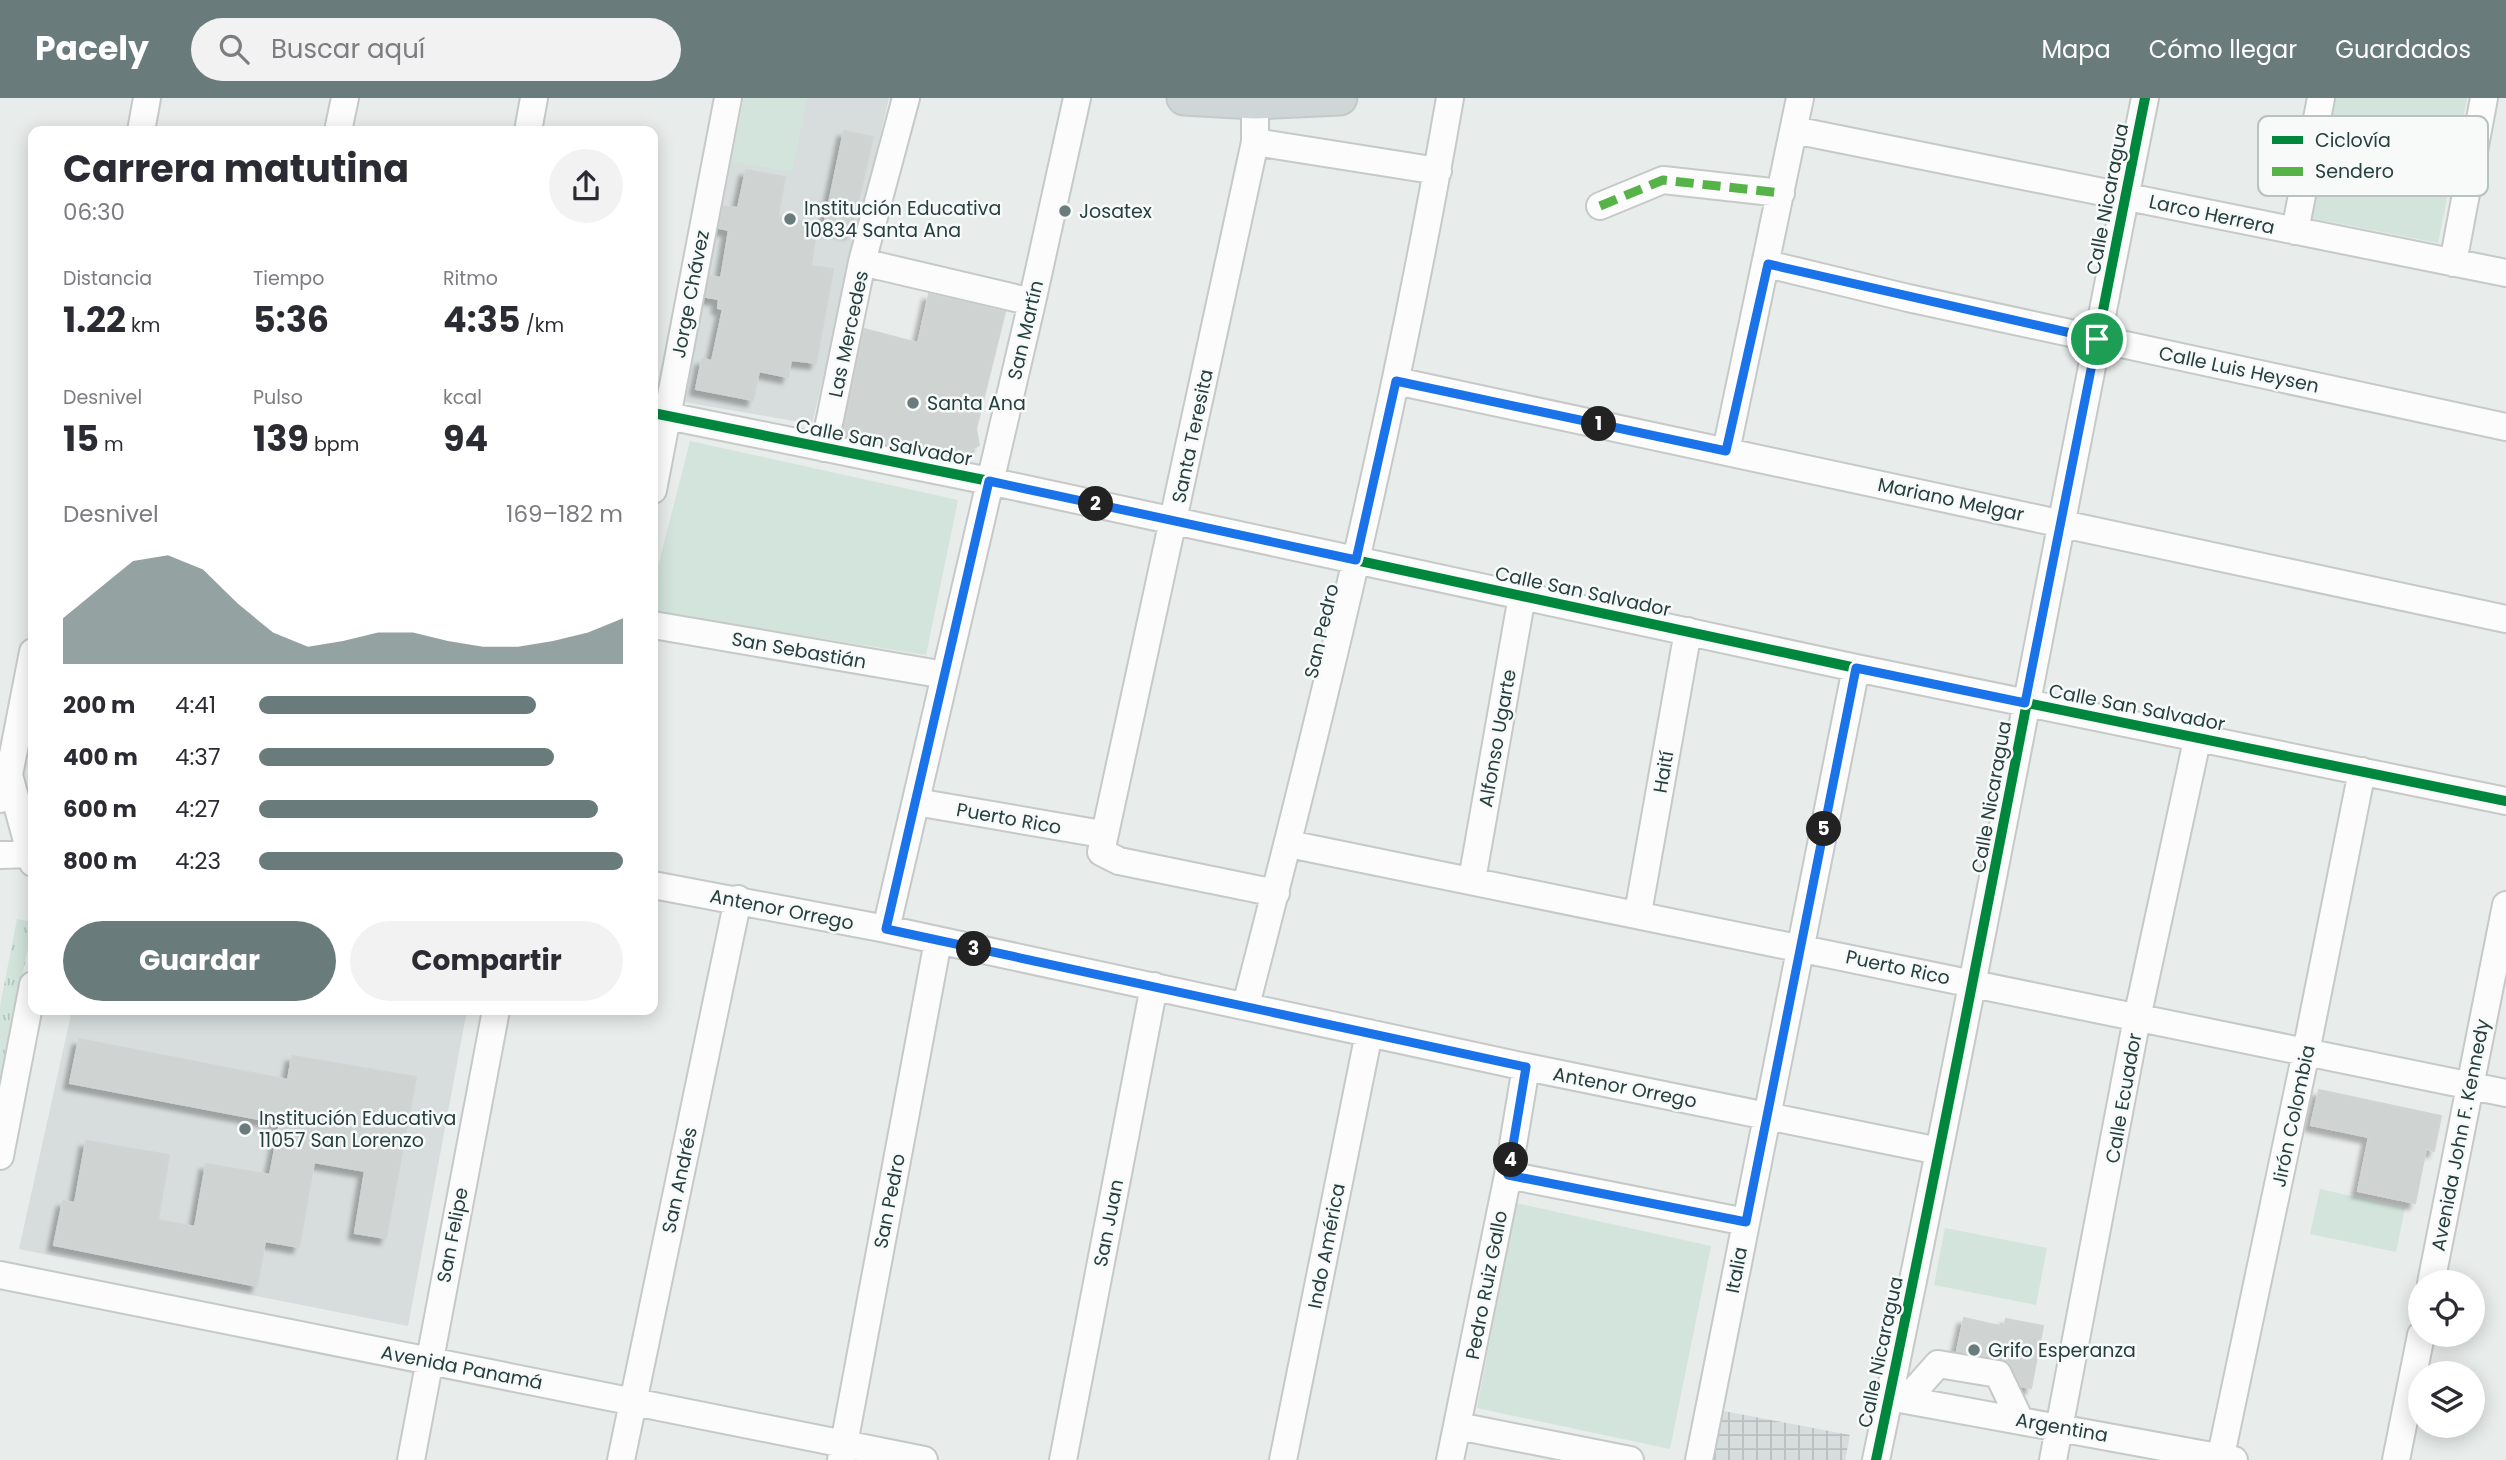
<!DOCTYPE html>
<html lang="es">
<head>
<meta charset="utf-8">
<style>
	:root { --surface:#fff; --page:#f2f2f3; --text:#2b2b33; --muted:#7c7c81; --accent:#697c7b }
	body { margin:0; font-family:Poppins,sans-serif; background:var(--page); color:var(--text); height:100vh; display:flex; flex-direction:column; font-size:26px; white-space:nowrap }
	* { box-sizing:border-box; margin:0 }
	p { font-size:23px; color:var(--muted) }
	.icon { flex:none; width:38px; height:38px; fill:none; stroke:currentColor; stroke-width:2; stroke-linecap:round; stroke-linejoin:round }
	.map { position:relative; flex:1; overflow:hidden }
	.side { position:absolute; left:28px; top:28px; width:630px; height:889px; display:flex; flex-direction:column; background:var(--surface); border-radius:14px; box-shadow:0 4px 18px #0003 }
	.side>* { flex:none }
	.buttons { position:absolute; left:2408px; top:1172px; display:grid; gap:14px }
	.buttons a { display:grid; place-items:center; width:77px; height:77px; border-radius:50%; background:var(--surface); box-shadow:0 4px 18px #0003; font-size:35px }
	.pin { position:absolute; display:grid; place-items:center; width:60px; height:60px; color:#fff; margin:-30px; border:4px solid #fff; border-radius:50%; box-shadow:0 2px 7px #0007 }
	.km { position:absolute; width:35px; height:35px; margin:-18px; border-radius:50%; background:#222; color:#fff; font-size:19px; line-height:35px; text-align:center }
	.round { display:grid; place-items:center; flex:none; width:74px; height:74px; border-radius:37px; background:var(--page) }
	.headline { display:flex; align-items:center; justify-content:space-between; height:119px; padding:0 35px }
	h1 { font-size:38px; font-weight:700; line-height:52px }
	.figures { display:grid; grid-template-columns:repeat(3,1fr); gap:10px; height:119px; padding:7px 35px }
	.figures div { display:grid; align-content:center }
	.figures b { font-size:35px; font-weight:700 }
	.figures small { font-size:19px; font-weight:400 }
	.figures p { font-size:19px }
	.chart { height:196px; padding:14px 35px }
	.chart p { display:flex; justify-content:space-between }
	.chart svg { width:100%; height:126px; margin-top:7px; fill:var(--accent); opacity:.7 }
	.action { display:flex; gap:14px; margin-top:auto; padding:14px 35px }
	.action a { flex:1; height:80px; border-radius:42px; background:var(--accent); color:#fff; font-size:28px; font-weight:700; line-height:80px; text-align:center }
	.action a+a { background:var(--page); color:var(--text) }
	ul { padding:0 35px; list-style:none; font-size:23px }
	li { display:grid; grid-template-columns:112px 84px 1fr; align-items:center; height:52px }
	li i { height:18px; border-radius:9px; background:var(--accent) }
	header { display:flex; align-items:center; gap:42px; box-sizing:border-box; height:98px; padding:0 35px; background:var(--accent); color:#fff }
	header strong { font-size:33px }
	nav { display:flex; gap:38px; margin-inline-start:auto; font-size:24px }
	.search { width:490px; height:63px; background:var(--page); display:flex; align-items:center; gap:18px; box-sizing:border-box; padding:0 24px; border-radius:38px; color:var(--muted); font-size:26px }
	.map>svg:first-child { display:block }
</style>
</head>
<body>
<header>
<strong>Pacely</strong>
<div class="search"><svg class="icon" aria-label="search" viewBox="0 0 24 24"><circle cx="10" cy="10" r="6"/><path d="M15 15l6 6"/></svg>Buscar aquí</div>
<nav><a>Mapa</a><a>Cómo llegar</a><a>Guardados</a></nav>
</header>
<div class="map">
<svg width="2506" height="1362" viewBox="0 0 2506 1362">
	<defs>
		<pattern id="industrial-grid" width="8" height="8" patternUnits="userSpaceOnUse" patternTransform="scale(1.75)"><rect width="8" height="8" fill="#d6dddc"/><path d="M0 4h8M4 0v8" fill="none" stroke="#b8bfbe"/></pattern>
		<pattern id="grass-tufts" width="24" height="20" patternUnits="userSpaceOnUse" patternTransform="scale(1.75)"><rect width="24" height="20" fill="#d2e4dc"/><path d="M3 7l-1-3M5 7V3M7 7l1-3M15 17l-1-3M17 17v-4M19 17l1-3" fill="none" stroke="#b4c5be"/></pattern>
		<filter id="shadow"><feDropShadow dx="-6" dy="6" stdDeviation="2" flood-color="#0004"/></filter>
	</defs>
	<rect width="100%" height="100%" fill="#e8eceb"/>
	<path fill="#d6dddc" d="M 744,0 L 889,0 L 812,326 L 683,304 Z
		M 72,912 L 467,912 L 408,1228 L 19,1151 Z"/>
	<path fill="url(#industrial-grid)" d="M 1718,1312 L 1850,1337 L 1845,1362 L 1708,1362 Z"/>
	<path fill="url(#grass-tufts)" d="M 17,821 L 33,824 L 0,992 L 0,908 Z"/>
	<path fill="#d2e4dc" d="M 744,0 L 807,0 L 792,74 L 731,64 Z
		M 2333,0 L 2467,0 L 2438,145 L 2311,120 Z
		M 690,343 L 958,402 L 926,557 L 656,514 L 653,507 L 653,488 Z
		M 2320,1091 L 2405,1110 L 2396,1154 L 2310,1136 Z
		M 1516,1105 L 1711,1148 L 1670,1351 L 1477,1310 Z
		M 1945,1130 L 2047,1150 L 2036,1207 L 1934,1187 Z"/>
	<path fill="#cfd3d2" stroke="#d0d5d4" stroke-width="2" filter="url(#shadow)" d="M 844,33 L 873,39 L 851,134 L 824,129 Z
		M 746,72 L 785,79 L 778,118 L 817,126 L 811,168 L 833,171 L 816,265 L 791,262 L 788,279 L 759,273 L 753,302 L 696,291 L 702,261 L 712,263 L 723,211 L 718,210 L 719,201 L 706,199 L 710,178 L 721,180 L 729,132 L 719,130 L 723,108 L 738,110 Z
		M 929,196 L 1005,214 L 976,331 L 979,347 L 957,361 L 843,337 L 864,231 L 918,245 Z
		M 79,941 L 288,982 L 292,958 L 416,979 L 386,1140 L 355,1135 L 365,1073 L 314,1064 L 299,1149 L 265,1143 L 257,1188 L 54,1147 L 63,1103 L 75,1105 L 86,1043 L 169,1057 L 158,1122 L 195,1129 L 206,1066 L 270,1077 L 280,1025 L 70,985 Z
		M 2319,992 L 2441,1018 L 2434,1053 L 2426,1051 L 2415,1105 L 2358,1093 L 2369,1039 L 2311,1027 Z
		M 1964,1220 L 2004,1229 L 2006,1221 L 2043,1228 L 2031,1290 L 2021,1288 L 2007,1263 L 1957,1253 Z"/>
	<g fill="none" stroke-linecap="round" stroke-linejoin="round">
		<g stroke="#c5c9c8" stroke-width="30">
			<path id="minor" d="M 1255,4 L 1255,44 L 1101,754 L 1119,763 L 1276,795
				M 1794,32 L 2506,175
				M 141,33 L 147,0
				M 338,33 L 345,0
				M 528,33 L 534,0
				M 1255,44 L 1438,73
				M 1600,108 L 1663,82 L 1781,95
				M 2295,133 L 2321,0
				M 862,164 L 1032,204
				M 2453,165 L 2484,0
				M 1767,166 L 1908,200 L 2506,329
				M 1396,283 L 2506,521
				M 653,315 L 989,383 L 1856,570 L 2506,703
				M 824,350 L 862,164 L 906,0
				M 1726,353 L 1800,0
				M 653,392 L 728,0
				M 653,527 L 945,577
				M 9,677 L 33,765
				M 0,701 L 9,677 L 33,554
				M 916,704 L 1102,736
				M 1289,746 L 2506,995
				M 0,757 L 33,756
				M 1472,782 L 1522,498
				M 653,787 L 886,831 L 1526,969 L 1939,1053
				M 1638,815 L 1688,533
				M 886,831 L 1032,204 L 1077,0
				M 1246,907 C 1324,607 1397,306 1450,0
				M 0,1058 L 33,887
				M 1508,1077 L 1746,1124
				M 0,1177 L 924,1362
				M 2431,1185 L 2506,807
				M 1889,1299 L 2234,1362
				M 1906,1302 L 1938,1266 L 1998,1276 L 2020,1322
				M 1458,1328 L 1630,1362
				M 411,1362 L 496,912
				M 621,1362 L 738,801
				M 841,1362 L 938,843
				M 1063,1362 L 1154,888
				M 1283,1362 L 1369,935
				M 1450,1362 L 1508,1077 L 1526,969
				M 1699,1362 L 1856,570
				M 1876,1362 C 1971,909 2054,454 2145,0
				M 2053,1362 L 2137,920 L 2198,638
				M 2220,1362 L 2306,954 L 2362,673
				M 2396,1362 L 2421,1237"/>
		</g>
		<g stroke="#c3caca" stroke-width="37">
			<path id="major" d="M 1184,0 L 1255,4 L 1340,0"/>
		</g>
		<use href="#minor" stroke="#fcfcfc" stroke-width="26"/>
		<use href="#major" stroke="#cfd7d6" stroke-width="33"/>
		<path stroke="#55b347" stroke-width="9" stroke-dasharray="18 9" stroke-linecap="butt" d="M 1600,108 L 1663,82 L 1781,95"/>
		<g stroke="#f7faf9" stroke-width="15">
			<path id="cycleway" d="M 653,315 L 989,383 L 1856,570 L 2506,703
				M 1876,1362 C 1971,909 2054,454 2145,0"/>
		</g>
		<use href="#cycleway" stroke="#00873e" stroke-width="10"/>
	</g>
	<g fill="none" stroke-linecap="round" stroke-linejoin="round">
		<g stroke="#fff" stroke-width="14">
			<path id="route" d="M 1768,166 L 2097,241 L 2025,605 L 1856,570 L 1746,1124 L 1508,1077 L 1526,969 L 886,831 L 989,383 L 1356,462 L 1396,283 L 1726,353 Z"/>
		</g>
		<use href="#route" stroke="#1a73e8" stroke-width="9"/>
	</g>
	<g fill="#697c7b" stroke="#f7faf9" stroke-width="2.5">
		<circle cx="1065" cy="113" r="7"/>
		<circle cx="790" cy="121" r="7"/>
		<circle cx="913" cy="305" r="7"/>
		<circle cx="245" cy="1031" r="7"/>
		<circle cx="1974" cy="1252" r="7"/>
	</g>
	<g text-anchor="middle" stroke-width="5" stroke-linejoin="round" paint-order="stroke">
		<g font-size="19" fill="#25403f" stroke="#f7faf9">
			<text transform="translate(2107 101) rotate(-79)" y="7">Calle Nicaragua</text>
			<text transform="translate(2212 116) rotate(12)" y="7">Larco Herrera</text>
			<text transform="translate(690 196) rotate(-79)" y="7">Jorge Chávez</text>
			<text transform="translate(1025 232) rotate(-77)" y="7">San Martín</text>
			<text transform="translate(848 236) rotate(-78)" y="7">Las Mercedes</text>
			<text transform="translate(2239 271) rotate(12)" y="7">Calle Luis Heysen</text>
			<text transform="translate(1192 338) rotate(-78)" y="7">Santa Teresita</text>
			<text transform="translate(884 344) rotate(11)" y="7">Calle San Salvador</text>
			<text transform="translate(1951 401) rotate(12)" y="7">Mariano Melgar</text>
			<text transform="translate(1583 493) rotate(12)" y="7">Calle San Salvador</text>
			<text transform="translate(1321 533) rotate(-77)" y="7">San Pedro</text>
			<text transform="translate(799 552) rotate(10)" y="7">San Sebastián</text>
			<text transform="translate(2137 609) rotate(11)" y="7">Calle San Salvador</text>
			<text transform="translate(1497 640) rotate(-80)" y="7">Alfonso Ugarte</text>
			<text transform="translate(1663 674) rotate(-80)" y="7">Haití</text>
			<text transform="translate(1991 699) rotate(-80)" y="7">Calle Nicaragua</text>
			<text transform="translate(1009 720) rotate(10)" y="7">Puerto Rico</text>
			<text transform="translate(782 811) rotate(11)" y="7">Antenor Orrego</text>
			<text transform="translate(1898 869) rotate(12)" y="7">Puerto Rico</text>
			<text transform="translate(1625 989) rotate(11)" y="7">Antenor Orrego</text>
			<text transform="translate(2123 1000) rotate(-80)" y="7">Calle Ecuador</text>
			<text transform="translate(2293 1018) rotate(-78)" y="7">Jirón Colombia</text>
			<text transform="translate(2460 1037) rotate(-79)" y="7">Avenida John F. Kennedy</text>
			<text transform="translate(679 1082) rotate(-78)" y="7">San Andrés</text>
			<text transform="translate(889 1103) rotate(-79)" y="7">San Pedro</text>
			<text transform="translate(1108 1125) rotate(-79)" y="7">San Juan</text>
			<text transform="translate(452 1137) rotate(-79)" y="7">San Felipe</text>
			<text transform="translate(1326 1148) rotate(-79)" y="7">Indo América</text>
			<text transform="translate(1736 1172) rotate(-79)" y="7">Italia</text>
			<text transform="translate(1486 1187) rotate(-79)" y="7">Pedro Ruiz Gallo</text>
			<text transform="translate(1880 1254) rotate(-78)" y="7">Calle Nicaragua</text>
			<text transform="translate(462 1269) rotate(11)" y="7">Avenida Panamá</text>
			<text transform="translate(2062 1329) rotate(10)" y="7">Argentina</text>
		</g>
		<g font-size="19" fill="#25403f" stroke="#f7faf9" text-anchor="start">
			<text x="804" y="117">Institución Educativa<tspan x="804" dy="22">10834 Santa Ana</tspan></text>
			<text x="1079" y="120">Josatex</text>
			<text x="927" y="312">Santa Ana</text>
			<text x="259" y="1027">Institución Educativa<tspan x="259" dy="22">11057 San Lorenzo</tspan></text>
			<text x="1988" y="1259">Grifo Esperanza</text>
		</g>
	</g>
	<rect x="2258" y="18" width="230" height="80" rx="10" fill="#f7faf9" stroke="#b8c2c1" stroke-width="2"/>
	<rect x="2272" y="38" width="31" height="8" fill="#00873e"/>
	<rect x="2272" y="69" width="31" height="9" fill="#55b347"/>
	<g font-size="19" fill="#25403f">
		<text x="2315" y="49">Ciclovía</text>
		<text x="2315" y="80">Sendero</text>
	</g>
</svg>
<div class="buttons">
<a><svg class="icon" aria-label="locate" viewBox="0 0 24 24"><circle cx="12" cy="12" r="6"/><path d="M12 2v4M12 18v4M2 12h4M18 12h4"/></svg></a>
<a><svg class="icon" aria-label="layers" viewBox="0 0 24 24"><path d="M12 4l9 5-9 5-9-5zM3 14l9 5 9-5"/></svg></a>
</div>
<div class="pin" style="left:2097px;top:241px;background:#1e9e55"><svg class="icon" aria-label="arrive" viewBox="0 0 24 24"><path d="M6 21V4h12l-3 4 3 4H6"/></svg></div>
<b class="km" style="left:1599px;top:326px">1</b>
<b class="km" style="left:1096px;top:406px">2</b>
<b class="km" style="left:974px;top:851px">3</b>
<b class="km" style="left:1511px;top:1062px">4</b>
<b class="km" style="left:1824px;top:731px">5</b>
<section class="side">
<div class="headline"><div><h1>Carrera matutina</h1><p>06:30</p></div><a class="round"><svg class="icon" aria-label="share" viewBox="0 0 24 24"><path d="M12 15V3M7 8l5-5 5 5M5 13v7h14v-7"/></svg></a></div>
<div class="figures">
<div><p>Distancia</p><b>1.22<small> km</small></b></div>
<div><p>Tiempo</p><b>5:36</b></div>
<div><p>Ritmo</p><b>4:35<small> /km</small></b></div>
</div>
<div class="figures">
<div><p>Desnivel</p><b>15<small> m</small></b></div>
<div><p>Pulso</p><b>139<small> bpm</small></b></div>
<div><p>kcal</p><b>94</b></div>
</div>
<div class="chart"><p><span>Desnivel</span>169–182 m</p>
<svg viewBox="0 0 160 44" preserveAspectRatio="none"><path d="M0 44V28L10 18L20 8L30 6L40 11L50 23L60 33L70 38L80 36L90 33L100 33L110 36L120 38L130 38L140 36L150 33L160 28V44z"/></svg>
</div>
<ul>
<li><b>200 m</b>4:41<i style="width:76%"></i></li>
<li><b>400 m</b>4:37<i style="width:81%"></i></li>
<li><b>600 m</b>4:27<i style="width:93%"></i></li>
<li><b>800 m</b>4:23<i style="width:100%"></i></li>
</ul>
<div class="action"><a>Guardar</a><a>Compartir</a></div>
</section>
</div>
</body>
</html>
